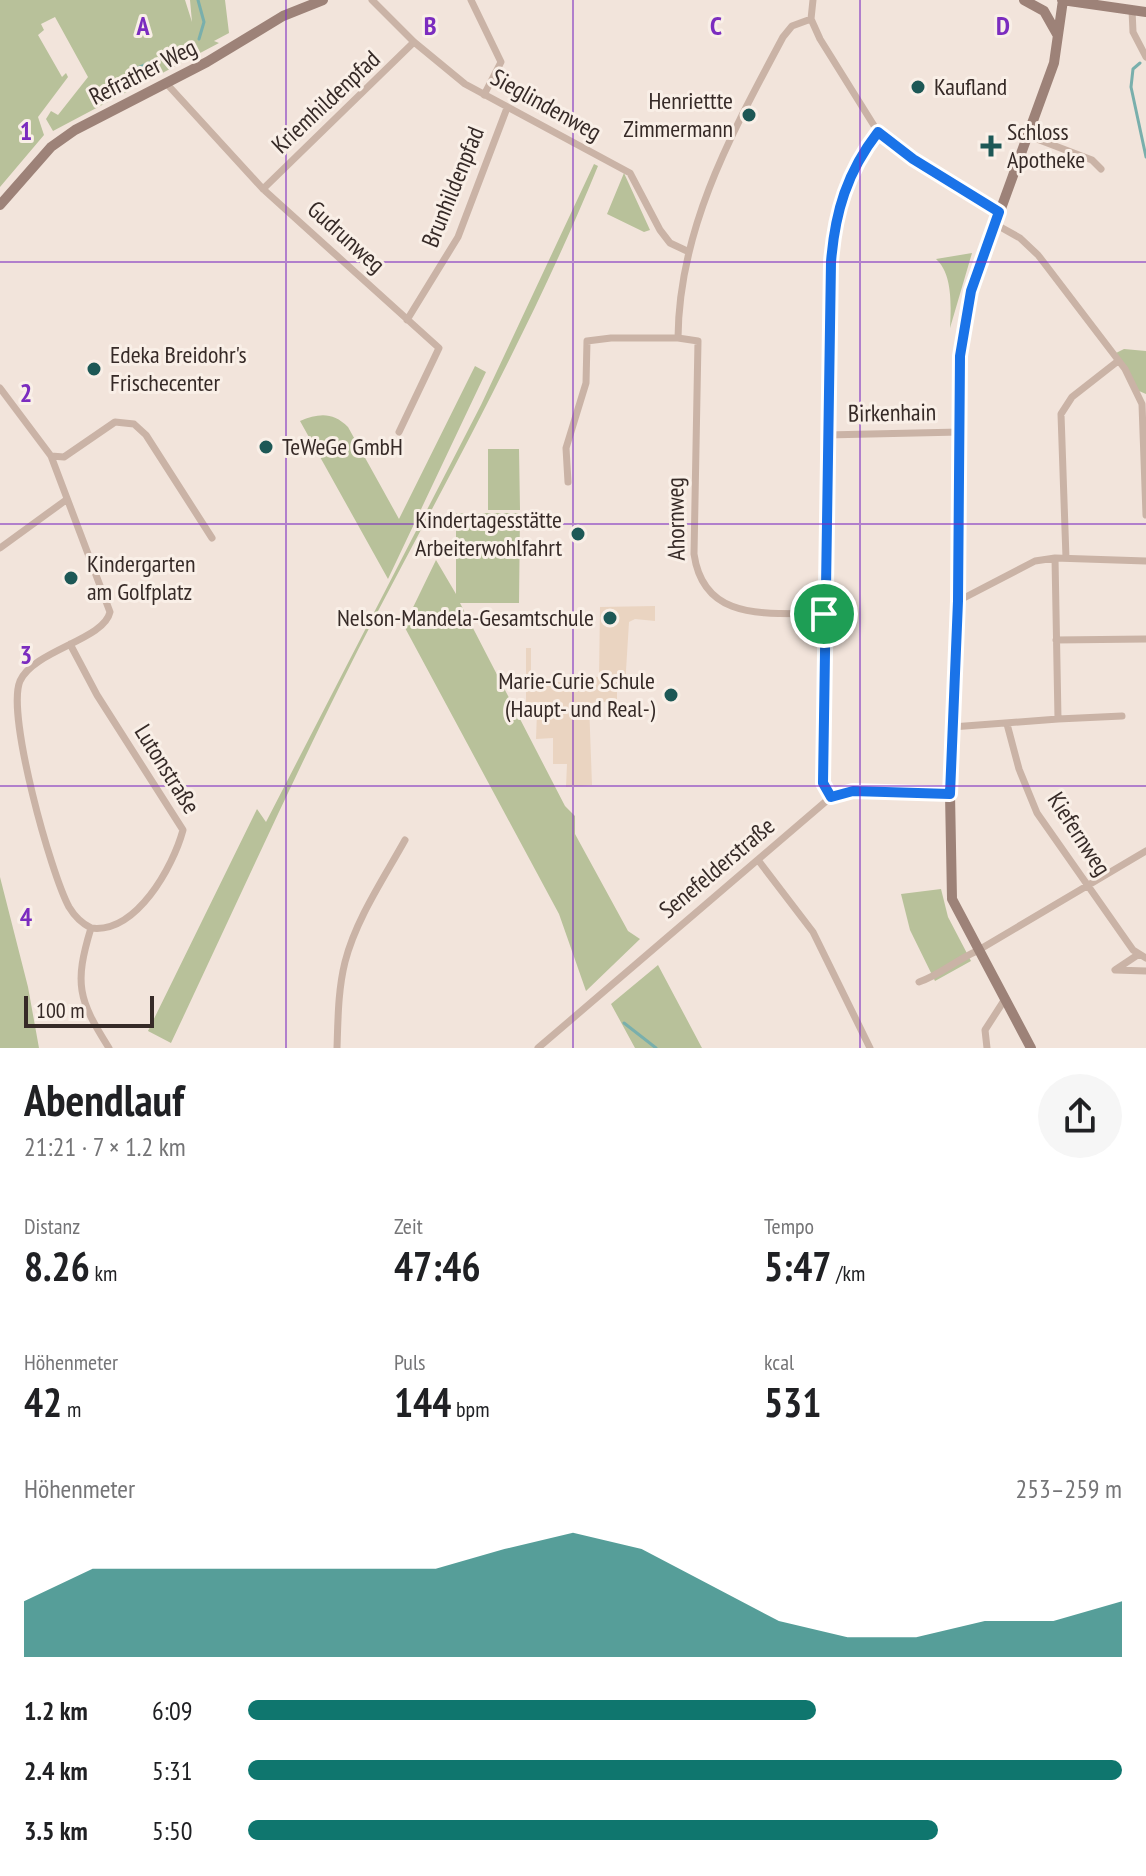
<!DOCTYPE html>
<html lang="de">
<head>
<meta charset="utf-8">
<style>
	:root { --surface:#fff; --page:#f6f6f6; --text:#202124; --muted:#757577; --accent:#0f766e }
	body { margin:0; font-family:"PT Sans Narrow",sans-serif; background:var(--page); color:var(--text); height:100vh; display:flex; flex-direction:column; font-size:30px; white-space:nowrap }
	* { box-sizing:border-box; margin:0 }
	p { font-size:26px; color:var(--muted) }
	.icon { flex:none; width:44px; height:44px; fill:none; stroke:currentColor; stroke-width:2; stroke-linecap:round; stroke-linejoin:round }
	.map { position:relative; height:1048px; overflow:hidden }
	.details { display:flex; flex-direction:column; background:var(--surface); flex:1 }
	.details>* { flex:none }
	.scale { position:absolute; left:24px; bottom:20px; width:130px; box-sizing:border-box; padding-left:8px; border:4px solid #362a27; border-top:0; font-size:22px; line-height:28px; white-space:nowrap; color:#362a27; -webkit-text-stroke:6px #f9efe7; paint-order:stroke }
	.pin { position:absolute; display:grid; place-items:center; width:68px; height:68px; color:#fff; margin:-34px; border:4px solid #fff; border-radius:50%; box-shadow:0 2px 8px #0007 }
	.round { display:grid; place-items:center; flex:none; width:84px; height:84px; border-radius:42px; background:var(--page) }
	.overview { display:flex; align-items:center; justify-content:space-between; height:136px; padding:0 24px }
	h1 { font-size:44px; font-weight:800; line-height:60px }
	.stats { display:grid; grid-template-columns:repeat(3,1fr); gap:12px; height:136px; padding:8px 24px }
	.stats div { display:grid; align-content:center }
	.stats b { font-size:40px; font-weight:800 }
	.stats small { font-size:22px; font-weight:400 }
	.stats p { font-size:22px }
	.chart { height:224px; padding:16px 24px }
	.chart p { display:flex; justify-content:space-between }
	.chart svg { width:100%; height:144px; margin-top:8px; fill:var(--accent); opacity:.7 }
	ul { padding:0 24px; list-style:none; font-size:26px }
	li { display:grid; grid-template-columns:128px 96px 1fr; align-items:center; height:60px }
	li i { height:20px; border-radius:10px; background:var(--accent) }
	.map>svg:first-child { display:block }
</style>
</head>
<body>
<div class="map">
<svg width="1146" height="1048" viewBox="0 0 1146 1048">
	<rect width="100%" height="100%" fill="#f2e4db"/>
	<path fill="#b8c19a" d="M 0,0 L 185,0 L 192,22 L 190,0 L 225,0 L 229,33 L 214,41 L 219,43 L 53,131 L 46,119 L 51,111 L 58,115 L 88,77 L 55,17 L 41,24 L 44,30 L 38,35 L 62,77 L 66,73 L 68,77 L 38,117 L 44,135 L 0,187 Z
		M 594,164 L 598,166 C 535,320 455,465 378,611 C 304,753 239,899 171,1043 L 148,1031 L 257,809 L 266,822 L 481,405 Z
		M 624,173 L 650,230 L 644,232 L 607,214 Z
		M 972,253 L 950,328 C 951,307 953,274 936,259 Z
		M 1124,349 L 1146,351 L 1146,394 L 1139,391 L 1116,353 Z
		M 475,366 L 486,372 L 388,579 L 300,421 C 319,413 333,412 348,427 L 399,519 Z
		M 488,449 L 519,449 L 520,510 L 488,510 Z
		M 456,513 L 520,513 L 519,603 L 460,603 L 565,806 L 575,816 L 575,834 L 628,931 L 640,939 L 586,991 L 559,914 L 404,626 L 436,560 L 456,594 Z
		M 0,877 L 28,987 L 39,1048 L 0,1048 Z
		M 941,889 L 948,917 L 971,961 L 935,981 L 910,930 L 901,894 Z
		M 658,965 L 702,1048 L 635,1048 L 611,1004 Z"/>
	<path fill="#ead4c1" d="M 655,606 L 655,621 L 635,619 L 629,622 L 625,687 L 617,688 L 617,701 L 589,703 L 592,785 L 566,787 L 567,764 L 553,764 L 553,738 L 536,739 L 537,712 L 526,712 L 526,648 L 531,648 L 531,682 L 581,682 L 582,676 L 599,677 L 600,607 Z"/>
	<g fill="none" stroke-linecap="round" stroke-linejoin="round">
		<path stroke="#79afac" stroke-width="3" d="M 198,0 L 204,22 L 199,39
			M 1140,63 L 1133,69 L 1131,87 L 1146,157
			M 123,82 L 131,71 L 193,44
			M 624,1023 L 656,1048"/>
		<path stroke="#cab3a6" stroke-width="7" d="M 372,0 L 414,42 L 465,84 L 630,173 L 660,230 L 670,243 L 687,251
			M 471,0 L 501,62 L 484,95
			M 813,0 L 811,19 L 820,39 L 878,132 L 913,159 L 999,212
			M 1132,10 L 1133,32 L 1146,57
			M 811,19 L 792,26 L 783,37 C 732,133 679,227 678,338 L 698,341 L 694,554 C 704,624 770,612 824,614
			M 166,83 L 263,189 L 439,348 L 399,432
			M 1029,136 L 1092,160 L 1101,169
			M 263,189 L 414,42
			M 995,224 L 1020,238 L 1038,255 L 1125,369 L 1142,404 L 1146,515
			M 407,320 L 458,237 L 507,108
			M 0,388 L 51,456 L 110,612 C 104,640 34,650 20,681 C 6,714 51,874 69,907 C 75,917 81,923 91,928 C 74,984 78,999 109,1048
			M 826,435 L 960,432
			M 51,456 L 64,457 L 115,422 L 134,424 L 146,435 L 212,538
			M 568,482 L 566,448 L 586,383 L 587,341 L 611,338 L 678,338
			M 0,548 L 66,500
			M 1055,558 L 1058,719 L 1122,716
			M 1066,558 L 1061,414 L 1072,397 L 1118,361
			M 958,601 L 1035,561 L 1055,558 L 1146,561
			M 1056,640 L 1146,639
			M 70,644 L 97,695 L 183,830 C 173,867 136,934 91,928
			M 1007,724 L 1019,769 L 1037,813 L 1133,950 L 1146,958
			M 952,727 L 1058,719
			M 831,797 L 823,783 L 831,262 C 835,212 847,172 878,132
			M 758,860 L 813,932 L 870,1048
			M 1139,954 L 1115,970 L 1146,971
			M 919,982 C 940,975 956,960 977,951 L 1146,851
			M 337,1048 C 338,1019 338,990 345,962 C 356,919 384,878 405,840
			M 538,1048 L 831,797 L 853,791 L 950,794
			M 987,1048 L 985,1030 L 1005,999"/>
		<path stroke="#9d8278" stroke-width="10" d="M 1024,0 L 1044,11 L 1057,34
			M 1062,0 L 1146,12
			M 0,205 L 51,147 L 75,130 L 207,62 L 283,16 L 323,0
			M 1031,1048 L 952,899 L 950,794 L 958,601 L 960,356 L 971,291 L 1054,63 L 1063,0"/>
	</g>
	<g fill="none" stroke-linecap="round" stroke-linejoin="round">
		<g stroke="#fff" stroke-width="16">
			<path id="route" d="M 878,132 L 913,159 L 999,212 L 971,291 L 960,356 L 958,601 L 950,794 L 853,791 L 831,797 L 823,783 L 831,262 C 835,212 847,172 878,132 Z"/>
		</g>
		<use href="#route" stroke="#1a73e8" stroke-width="10"/>
	</g>
	<path fill="none" stroke="#7b2cbf" stroke-width="2" stroke-opacity="0.55" d="M 286,0 L 286,1048M 573,0 L 573,1048M 860,0 L 860,1048M 0,262 L 1146,262M 0,524 L 1146,524M 0,786 L 1146,786"/>
	<g fill="#1d5856" stroke="#f9efe7" stroke-width="3">
		<circle cx="918" cy="87" r="8"/>
		<circle cx="749" cy="115" r="8"/>
		<path d="M987 134h8v8h8v8h-8v8h-8v-8h-8v-8h8z"/>
		<circle cx="94" cy="369" r="8"/>
		<circle cx="266" cy="447" r="8"/>
		<circle cx="578" cy="534" r="8"/>
		<circle cx="71" cy="578" r="8"/>
		<circle cx="610" cy="618" r="8"/>
		<circle cx="671" cy="695" r="8"/>
	</g>
	<g text-anchor="middle" stroke-width="6" stroke-linejoin="round" paint-order="stroke">
		<g font-size="24" fill="#362a27" stroke="#f9efe7">
			<text transform="translate(143 72) rotate(-27)" y="8">Refrather Weg</text>
			<text transform="translate(326 102) rotate(-43)" y="8">Kriemhildenpfad</text>
			<text transform="translate(546 105) rotate(29)" y="8">Sieglindenweg</text>
			<text transform="translate(453 187) rotate(-68)" y="8">Brunhildenpfad</text>
			<text transform="translate(346 237) rotate(42)" y="8">Gudrunweg</text>
			<text transform="translate(892 413) rotate(-1)" y="8">Birkenhain</text>
			<text transform="translate(676 519) rotate(-91)" y="8">Ahornweg</text>
			<text transform="translate(167 769) rotate(58)" y="8">Lutonstraße</text>
			<text transform="translate(1079 834) rotate(57)" y="8">Kiefernweg</text>
			<text transform="translate(717 868) rotate(-40)" y="8">Senefelderstraße</text>
		</g>
		<g font-size="24" fill="#362a27" stroke="#f9efe7" text-anchor="start">
			<text x="934" y="95">Kaufland</text>
			<text x="733" y="109" text-anchor="end">Henriettte<tspan x="733" dy="28">Zimmermann</tspan></text>
			<text x="1007" y="140">Schloss<tspan x="1007" dy="28">Apotheke</tspan></text>
			<text x="110" y="363">Edeka Breidohr's<tspan x="110" dy="28">Frischecenter</tspan></text>
			<text x="282" y="455">TeWeGe GmbH</text>
			<text x="562" y="528" text-anchor="end">Kindertagesstätte<tspan x="562" dy="28">Arbeiterwohlfahrt</tspan></text>
			<text x="87" y="572">Kindergarten<tspan x="87" dy="28">am Golfplatz</tspan></text>
			<text x="594" y="626" text-anchor="end">Nelson-Mandela-Gesamtschule</text>
			<text x="655" y="689" text-anchor="end">Marie-Curie Schule<tspan x="655" dy="28">(Haupt- und Real-)</tspan></text>
		</g>
	</g>
	<g font-size="26" text-anchor="middle" font-weight="bold" fill="#7b2cbf" stroke="#f9efe7" stroke-width="6" stroke-linejoin="round" paint-order="stroke">
		<text x="143" y="35">A</text>
		<text x="430" y="35">B</text>
		<text x="716" y="35">C</text>
		<text x="1003" y="35">D</text>
		<text x="26" y="140">1</text>
		<text x="26" y="402">2</text>
		<text x="26" y="664">3</text>
		<text x="26" y="926">4</text>
	</g>
</svg>
<div class="scale">100 m</div>
<div class="pin" style="left:824px;top:614px;background:#1e9e55"><svg class="icon" aria-label="arrive" viewBox="0 0 24 24"><path d="M6 21V4h12l-3 4 3 4H6"/></svg></div>
</div>
<section class="details">
<div class="overview"><div><h1>Abendlauf</h1><p>21:21 · 7 × 1.2 km</p></div><a class="round"><svg class="icon" aria-label="share" viewBox="0 0 24 24"><path d="M12 15V3M7 8l5-5 5 5M5 13v7h14v-7"/></svg></a></div>
<div class="stats">
<div><p>Distanz</p><b>8.26<small> km</small></b></div>
<div><p>Zeit</p><b>47:46</b></div>
<div><p>Tempo</p><b>5:47<small> /km</small></b></div>
</div>
<div class="stats">
<div><p>Höhenmeter</p><b>42<small> m</small></b></div>
<div><p>Puls</p><b>144<small> bpm</small></b></div>
<div><p>kcal</p><b>531</b></div>
</div>
<div class="chart"><p><span>Höhenmeter</span>253–259 m</p>
<svg viewBox="0 0 160 44" preserveAspectRatio="none"><path d="M0 44V27L10 17L20 17L30 17L40 17L50 17L60 17L70 11L80 6L90 11L100 22L110 33L120 38L130 38L140 33L150 33L160 27V44z"/></svg>
</div>
<ul>
<li><b>1.2 km</b>6:09<i style="width:65%"></i></li>
<li><b>2.4 km</b>5:31<i style="width:100%"></i></li>
<li><b>3.5 km</b>5:50<i style="width:79%"></i></li>
</ul>
</section>
</body>
</html>
